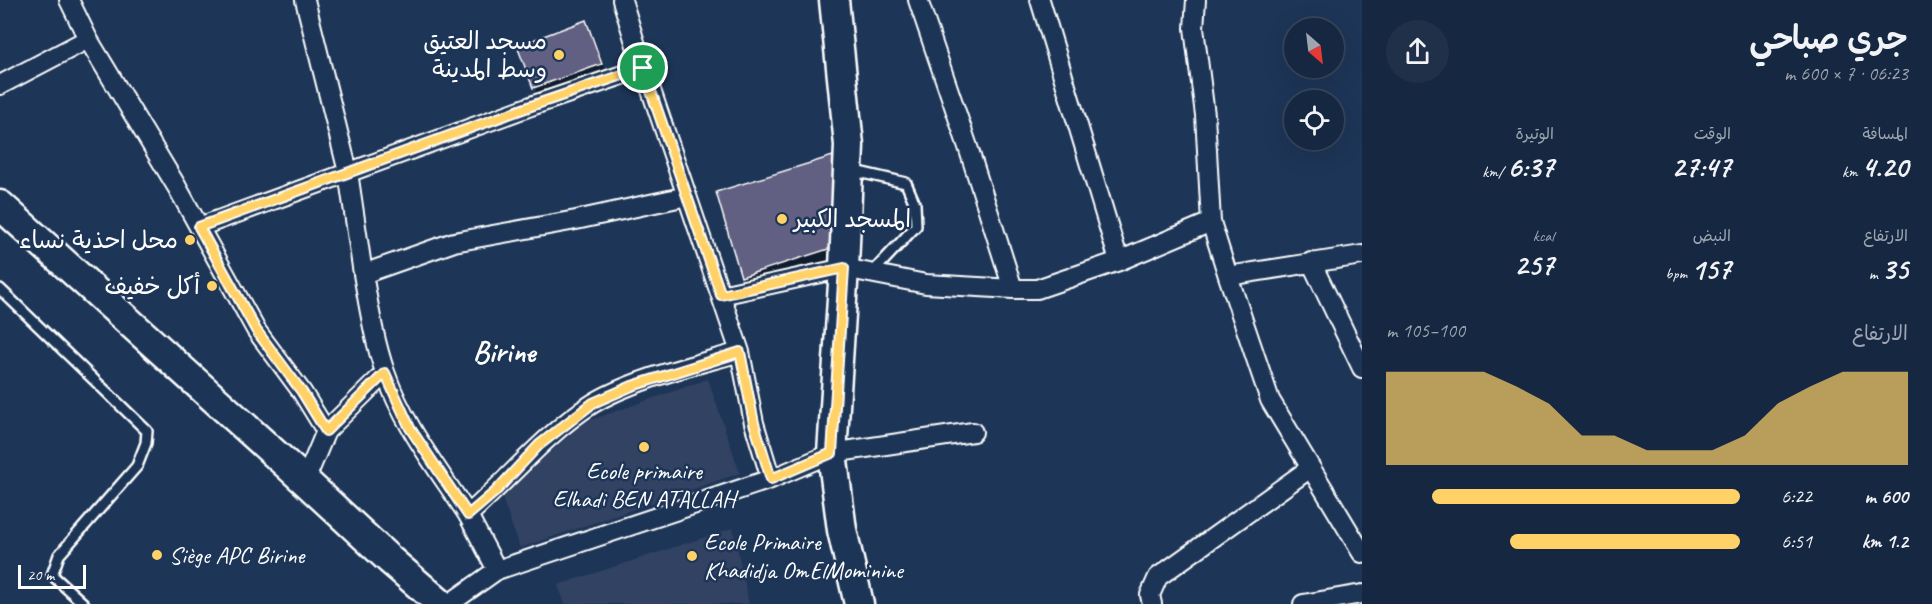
<!DOCTYPE html>
<html lang="ar">
<head>
<meta charset="utf-8">
<style>
	:root { --surface:#162841; --page:#1f3048; --text:#f1f3f6; --muted:#9ea6b1; --line:#35445a; --accent:#ffd166 }
	body { margin:0; font-family:Caveat,"Playpen Sans Arabic",sans-serif; background:var(--page); color:var(--text); direction:rtl; height:100vh; display:flex; flex-direction:column; font-size:22px; white-space:nowrap }
	* { box-sizing:border-box; margin:0 }
	p { font-size:20px; color:var(--muted) }
	.icon { flex:none; width:33px; height:33px; fill:none; stroke:currentColor; stroke-width:2; stroke-linecap:round; stroke-linejoin:round }
	.map { position:relative; flex:1; overflow:hidden; direction:ltr }
	.details { display:flex; flex-direction:column; background:var(--surface); width:570px }
	.details>* { flex:none }
	.needle { width:39px; rotate:152deg }
	.fabs { position:absolute; left:1284px; top:18px; display:grid; gap:12px }
	.fabs a { display:grid; place-items:center; width:60px; height:60px; border-radius:50%; background:var(--surface); box-shadow:0 6px 24px #0002,0 0 0 2px var(--line); font-size:30px }
	.scale { position:absolute; left:18px; bottom:15px; width:68px; box-sizing:border-box; padding-left:6px; border:3px solid #fff; border-top:0; font-size:16px; line-height:21px; white-space:nowrap; color:#fff; -webkit-text-stroke:4px #1d3557; paint-order:stroke }
	.pin { position:absolute; display:grid; place-items:center; width:51px; height:51px; color:#fff; margin:-26px; border:3px solid #fff; border-radius:50%; box-shadow:0 2px 6px #0007 }
	.round { display:grid; place-items:center; flex:none; width:63px; height:63px; border-radius:32px; background:var(--page) }
	.headline { display:flex; align-items:center; justify-content:space-between; height:102px; padding:0 24px }
	h1 { font-size:33px; font-weight:600; line-height:45px }
	.stats { display:grid; grid-template-columns:repeat(3,1fr); gap:9px; height:102px; padding:6px 24px }
	.stats div { display:grid; align-content:center }
	.stats b { font-size:30px; font-weight:600 }
	.stats small { font-size:16px; font-weight:400 }
	.stats p { font-size:16px }
	.chart { height:168px; padding:12px 24px }
	.chart p { display:flex; justify-content:space-between }
	.chart svg { width:100%; height:108px; margin-top:6px; fill:var(--accent); opacity:.7 }
	ul { padding:0 24px; list-style:none; font-size:20px }
	li { display:grid; grid-template-columns:96px 72px 1fr; align-items:center; height:45px }
	li i { height:15px; border-radius:8px; background:var(--accent) }
	main { display:flex; flex:1; min-height:0 }
	.map>svg:first-child { display:block }
</style>
</head>
<body>
<main>
<section class="details">
<div class="headline"><div><h1>جري صباحي</h1><p>06:23 · 7 × 600 m</p></div><a class="round"><svg class="icon" aria-label="share" viewBox="0 0 24 24"><path d="M12 15V3M7 8l5-5 5 5M5 13v7h14v-7"/></svg></a></div>
<div class="stats">
<div><p>المسافة</p><b>4.20<small> km</small></b></div>
<div><p>الوقت</p><b>27:47</b></div>
<div><p>الوتيرة</p><b>6:37<small> /km</small></b></div>
</div>
<div class="stats">
<div><p>الارتفاع</p><b>35<small> m</small></b></div>
<div><p>النبض</p><b>157<small> bpm</small></b></div>
<div><p>kcal</p><b>257</b></div>
</div>
<div class="chart"><p><span>الارتفاع</span>100–105 m</p>
<svg viewBox="0 0 160 44" preserveAspectRatio="none"><path d="M0 44V6L10 6L20 6L30 6L40 12L50 19L60 32L70 32L80 38L90 38L100 38L110 32L120 19L130 12L140 6L150 6L160 6V44z"/></svg>
</div>
<ul>
<li><b>600 m</b>6:22<i style="width:87%"></i></li>
<li><b>1.2 km</b>6:51<i style="width:65%"></i></li>
</ul>
</section>
<div class="map">
<svg width="1362" height="604" viewBox="0 0 1362 604">
	<rect width="100%" height="100%" fill="#1d3557"/>
	<filter id="ink" filterUnits="userSpaceOnUse"><feTurbulence type="fractalNoise" baseFrequency=".0167" numOctaves="2"/><feDisplacementMap in="SourceGraphic" scale="12" xChannelSelector="R" yChannelSelector="G"/><feConvolveMatrix kernelMatrix="1 2 1 2 8 2 1 2 1" color-interpolation-filters="sRGB"/></filter>
	<g filter="url(#ink)">
		<path fill="#324264" d="M 708,379 L 740,473 L 520,548 L 501,495 L 585,422 Z
			M 733,528 L 749,604 L 565,604 L 558,585 Z"/>
		<path fill="#0007" d="M 585,22 L 593,36 L 609,78 L 542,101 L 534,87 Z
			M 836,157 L 850,262 L 752,293 L 742,276 Z"/>
		<path fill="#626082" stroke="#fff" stroke-width="1.5" d="M 586,20 L 602,64 L 533,88 L 517,46 Z
			M 836,155 L 841,245 L 741,277 L 716,192 Z"/>
		<g fill="none" stroke-linecap="round" stroke-linejoin="round">
			<g stroke="#fff" stroke-width="14">
				<path id="lane" d="M 850,170 L 906,183 L 915,204 L 916,226 L 872,273
					M 0,289 L 147,431 L 146,443 L 137,466 L 59,555 L 52,575 L 84,604"/>
			</g>
			<g stroke="#fff" stroke-width="22">
				<path id="street" d="M 69,0 L 88,39 L 177,187 L 256,330 L 302,392 L 326,431 L 305,481
					M 305,0 L 348,172 L 363,274 L 454,242 L 576,220 L 687,196
					M 622,0 L 638,52 L 740,352 L 754,423 L 771,479 L 832,453 L 973,432
					M 918,0 L 968,147 L 1013,289
					M 1196,0 L 1194,28 L 1205,115 L 1211,222
					M 0,85 L 88,39
					M 199,227 L 531,106 L 643,68
					M 1362,255 L 1228,276 L 1270,400 L 1362,553
					M 1119,261 L 1211,222 L 1228,276
					M 1311,262 L 1362,368
					M 363,274 C 369,307 374,340 385,372 C 403,425 438,469 468,515
					M 721,295 L 844,268 L 926,284 L 1013,289 L 1037,289 L 1119,261 L 1040,0
					M 326,431 L 385,373
					M 497,570 L 468,515 C 510,478 545,434 592,404 C 630,380 696,365 740,352
					M 449,604 L 497,570 L 771,479
					M 1152,604 L 1150,595 L 1158,577 L 1309,469
					M 1303,604 L 1362,594"/>
			</g>
			<g stroke="#fff" stroke-width="33">
				<path id="primary" d="M 834,0 L 849,145 L 844,268 L 832,453 L 842,530 L 859,604
					M 0,205 L 305,481 L 390,560 L 441,604"/>
			</g>
			<use href="#lane" stroke="#1d3557" stroke-width="9"/>
			<use href="#street" stroke="#1d3557" stroke-width="18"/>
			<use href="#primary" stroke="#1d3557" stroke-width="28"/>
		</g>
	</g>
	<g fill="none" stroke-linecap="round" stroke-linejoin="round" filter="url(#ink)">
		<g stroke="#fff" stroke-width="12">
			<path id="route" d="M 643,68 L 721,295 L 844,268 L 832,453 L 771,479 L 754,423 L 740,352 L 632,386 L 593,403 L 539,445 L 495,492 L 468,515 L 410,428 L 385,373 L 326,431 L 302,392 L 256,330 L 199,227 L 531,106 Z"/>
		</g>
		<use href="#route" stroke="#ffd166" stroke-width="8"/>
	</g>
	<g fill="#ffd166" stroke="#1d3557" stroke-width="2">
		<circle cx="559" cy="55" r="6"/>
		<circle cx="782" cy="219" r="6"/>
		<circle cx="190" cy="240" r="6"/>
		<circle cx="212" cy="286" r="6"/>
		<circle cx="644" cy="447" r="6"/>
		<circle cx="157" cy="555" r="6"/>
		<circle cx="692" cy="556" r="6"/>
	</g>
	<g text-anchor="middle" stroke-width="5" stroke-linejoin="round" paint-order="stroke">
		<g font-size="24" fill="#fff" stroke="#1d3557" text-anchor="end">
			<text x="547" y="49">مسجد العتيق<tspan x="547" dy="28">وسط المدينة</tspan></text>
			<text x="794" y="227" text-anchor="start">المسجد الكبير</text>
			<text x="178" y="248">محل احذية نساء</text>
			<text x="200" y="294">أكل خفيف</text>
			<text x="644" y="479" text-anchor="middle">Ecole primaire<tspan x="644" dy="28">Elhadi BEN ATALLAH</tspan></text>
			<text x="704" y="550" text-anchor="start">Ecole Primaire<tspan x="704" dy="28">Khadidja OmElMominine</tspan></text>
			<text x="169" y="563" text-anchor="start">Siège APC Birine</text>
		</g>
		<g font-size="30" font-weight="bold" fill="#fff" stroke="#1d3557">
			<text x="504" y="362">Birine</text>
		</g>
	</g>
</svg>
<div class="fabs">
<a><svg class="needle" viewBox="-14 -14 28 28"><path d="M0-13l5 13h-10z" fill="#e53935"/><path d="M0 13l5-13h-10z" fill="#9ea6b1"/></svg></a>
<a><svg class="icon" aria-label="locate" viewBox="0 0 24 24"><circle cx="12" cy="12" r="6"/><path d="M12 2v4M12 18v4M2 12h4M18 12h4"/></svg></a>
</div>
<div class="scale">20 m</div>
<div class="pin" style="left:643px;top:68px;background:#1e9e55"><svg class="icon" aria-label="arrive" viewBox="0 0 24 24"><path d="M6 21V4h12l-3 4 3 4H6"/></svg></div>
</div>
</main>
</body>
</html>
